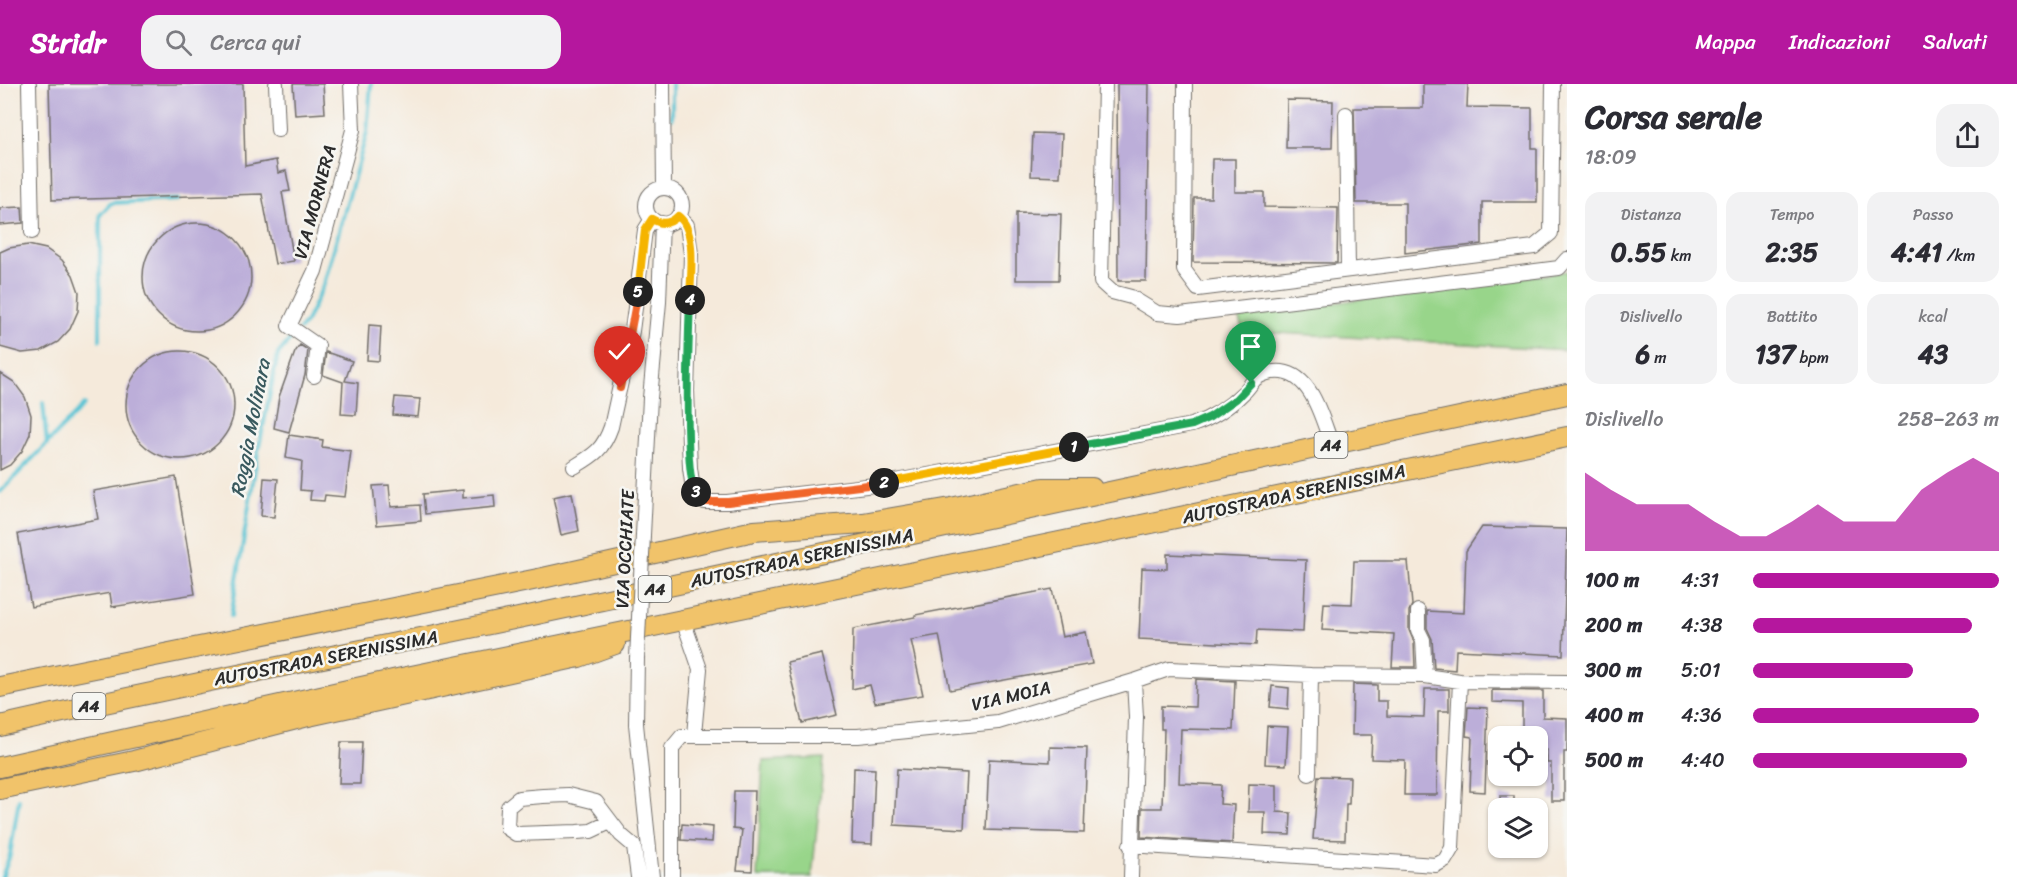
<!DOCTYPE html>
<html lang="it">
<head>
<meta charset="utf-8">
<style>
	:root { --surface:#fff; --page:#f2f2f3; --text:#2b2b33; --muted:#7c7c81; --accent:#b5179e }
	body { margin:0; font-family:Sriracha,sans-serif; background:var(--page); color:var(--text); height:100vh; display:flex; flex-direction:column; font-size:22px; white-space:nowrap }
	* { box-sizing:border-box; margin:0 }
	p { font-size:20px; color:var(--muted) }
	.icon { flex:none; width:33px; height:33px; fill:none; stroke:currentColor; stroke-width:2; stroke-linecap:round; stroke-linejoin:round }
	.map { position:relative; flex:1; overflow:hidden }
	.side { display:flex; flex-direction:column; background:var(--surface); width:450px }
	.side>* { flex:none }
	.fabs { position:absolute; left:1488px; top:642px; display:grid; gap:12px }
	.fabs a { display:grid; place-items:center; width:60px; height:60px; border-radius:12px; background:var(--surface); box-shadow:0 2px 4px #0004; font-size:30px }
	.pin { position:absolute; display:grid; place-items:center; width:51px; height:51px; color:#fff; margin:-62px -26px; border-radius:50% 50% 50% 0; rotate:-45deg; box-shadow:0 0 6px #0007 }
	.pin .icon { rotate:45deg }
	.km { position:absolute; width:30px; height:30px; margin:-15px; border-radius:50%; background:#222; color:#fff; font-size:16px; line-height:30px; text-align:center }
	.round { display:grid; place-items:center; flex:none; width:63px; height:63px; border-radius:18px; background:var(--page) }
	.headline { display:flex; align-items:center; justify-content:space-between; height:102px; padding:0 18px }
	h1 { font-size:33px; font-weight:700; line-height:45px }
	.stats { display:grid; grid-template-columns:repeat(3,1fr); gap:9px; height:102px; padding:6px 18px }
	.stats div { display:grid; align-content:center; border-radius:15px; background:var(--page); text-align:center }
	.stats b { font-size:26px; font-weight:700 }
	.stats small { font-size:16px; font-weight:400 }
	.stats p { font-size:16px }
	.chart { height:168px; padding:12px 18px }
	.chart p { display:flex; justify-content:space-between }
	.chart svg { width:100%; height:108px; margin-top:6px; fill:var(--accent); opacity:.7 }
	ul { padding:0 18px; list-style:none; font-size:20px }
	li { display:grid; grid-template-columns:96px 72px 1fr; align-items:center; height:45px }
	li i { height:15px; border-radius:8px; background:var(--accent) }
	header { display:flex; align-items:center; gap:36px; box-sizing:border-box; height:84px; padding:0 30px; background:var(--accent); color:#fff }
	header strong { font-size:28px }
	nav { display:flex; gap:33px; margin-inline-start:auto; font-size:21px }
	.search { width:420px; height:54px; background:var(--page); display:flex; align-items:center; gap:15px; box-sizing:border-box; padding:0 21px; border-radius:18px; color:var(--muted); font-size:22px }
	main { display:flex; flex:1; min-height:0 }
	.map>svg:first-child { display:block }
</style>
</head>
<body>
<header>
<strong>Stridr</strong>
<div class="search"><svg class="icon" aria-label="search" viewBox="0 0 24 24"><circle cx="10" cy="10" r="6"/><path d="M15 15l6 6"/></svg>Cerca qui</div>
<nav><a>Mappa</a><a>Indicazioni</a><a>Salvati</a></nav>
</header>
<main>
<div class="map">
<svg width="1567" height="793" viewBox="0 0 1567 793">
	<rect width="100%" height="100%" fill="#f6f6f2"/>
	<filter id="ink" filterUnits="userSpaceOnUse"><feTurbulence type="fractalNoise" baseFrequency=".0167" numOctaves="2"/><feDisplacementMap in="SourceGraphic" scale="12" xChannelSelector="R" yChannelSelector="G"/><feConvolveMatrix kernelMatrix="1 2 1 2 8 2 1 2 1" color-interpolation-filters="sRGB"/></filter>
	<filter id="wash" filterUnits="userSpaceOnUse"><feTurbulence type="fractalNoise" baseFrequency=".008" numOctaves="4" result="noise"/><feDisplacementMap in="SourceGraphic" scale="24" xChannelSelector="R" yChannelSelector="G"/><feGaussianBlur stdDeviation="1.35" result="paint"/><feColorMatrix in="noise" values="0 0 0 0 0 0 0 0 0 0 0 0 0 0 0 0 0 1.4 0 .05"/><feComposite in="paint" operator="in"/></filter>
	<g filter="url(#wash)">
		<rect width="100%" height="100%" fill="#f5eadb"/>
		<path fill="#98d58a" stroke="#62805a" stroke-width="1.5" d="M 1567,187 L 1567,266 L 1243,247 L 1238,232 Z
			M 824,674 L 812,793 L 757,793 L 763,677 Z"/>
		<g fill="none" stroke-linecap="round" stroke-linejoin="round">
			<path stroke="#59c4d4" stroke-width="4" d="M 672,0 L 672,35
				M 300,245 L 306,238 L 324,200 L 367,48 L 371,0
				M 100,256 L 100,131 L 111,119 L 178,116
				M 43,319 L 47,360
				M 0,408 L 84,321
				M 231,532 L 258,367 L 278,270 L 295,250
				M 2,793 L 10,771 L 19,715"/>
		</g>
		<g id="blocks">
			<path fill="#bcaed9" d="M 49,0 L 243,0 L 245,82 L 276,76 L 278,89 L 286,87 L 290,107 L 282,108 L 294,177 L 275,180 L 262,110 L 52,116 Z
				M 293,0 L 323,0 L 325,29 L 295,31 Z
				M 1117,0 L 1149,0 L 1146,197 L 1118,197 Z
				M 1423,0 L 1468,0 L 1467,23 L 1532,24 L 1532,64 L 1537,64 L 1537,118 L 1482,118 L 1482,160 L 1405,169 L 1405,119 L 1356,119 L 1354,24 L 1423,24 Z
				M 1287,16 L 1333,17 L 1332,64 L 1286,64 Z
				M 1033,49 L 1062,50 L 1060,93 L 1031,92 Z
				M 1212,75 L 1235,75 L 1235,108 L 1264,108 L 1264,123 L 1338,124 L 1337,179 L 1193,178 L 1194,114 L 1211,114 Z
				M 22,123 L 23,139 L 0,141 L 0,124 Z
				M 1016,129 L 1061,130 L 1059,196 L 1016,196 Z
				M143 193a54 54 0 1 1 108 0a54 54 0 1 1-108 0Z
				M 28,161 L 46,165 L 62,176 L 73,191 L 79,208 L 78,227 L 70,245 L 58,258 L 41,267 L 22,269 L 0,263 L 0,168 L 9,164 Z
				M 369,241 L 381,242 L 379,277 L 367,276 Z
				M 300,261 L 308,266 L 305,291 L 289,348 L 274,344 L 279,313 L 295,268 Z
				M126 321a54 54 0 1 1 108 0a54 54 0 1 1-108 0Z
				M 326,268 L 352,277 L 345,297 L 358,299 L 356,331 L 341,330 L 343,298 L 323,291 Z
				M 0,289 L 14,298 L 25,313 L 31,331 L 30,350 L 22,367 L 10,381 L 0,386 Z
				M 395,313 L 420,315 L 418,333 L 393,331 Z
				M 289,351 L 323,356 L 322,363 L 351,367 L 345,413 L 325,411 L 324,417 L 310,416 L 311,407 L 300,406 L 302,377 L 286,374 Z
				M 176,393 L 195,510 L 112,523 L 110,509 L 31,523 L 18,450 L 98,435 L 93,407 Z
				M 264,394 L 278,395 L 274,433 L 261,432 Z
				M 389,401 L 391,423 L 420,421 L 421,437 L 377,441 L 373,402 Z
				M 463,406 L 463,414 L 494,411 L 495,423 L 425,430 L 423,410 Z
				M 572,409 L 579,447 L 561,451 L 553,413 Z
				M 1482,443 L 1567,445 L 1563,571 L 1456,566 L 1455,586 L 1434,584 L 1432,555 L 1427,544 L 1427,527 L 1464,529 L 1466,467 Z
				M 1167,470 L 1306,476 L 1303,548 L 1257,546 L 1256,561 L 1139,555 L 1142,484 L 1167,485 Z
				M 1354,477 L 1408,477 L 1412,521 L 1409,527 L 1409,546 L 1414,558 L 1415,583 L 1392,583 L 1394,550 L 1322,546 L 1324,519 L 1352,520 Z
				M 1052,505 L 1062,553 L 1086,548 L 1092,580 L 950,606 L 939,551 L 911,556 L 923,611 L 875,619 L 870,601 L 852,605 L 853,545 L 915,533 L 915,531 Z
				M 822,570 L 837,631 L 802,639 L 787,578 Z
				M 1196,595 L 1235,597 L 1233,646 L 1181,645 L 1179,699 L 1221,701 L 1220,720 L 1234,721 L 1232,759 L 1141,753 L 1142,724 L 1162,724 L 1164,645 L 1161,645 L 1161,622 L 1195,623 Z
				M 1353,600 L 1377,601 L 1377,617 L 1387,617 L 1387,632 L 1424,633 L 1425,605 L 1449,605 L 1449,627 L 1438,627 L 1437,711 L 1404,711 L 1405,676 L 1371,675 L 1372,651 L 1352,651 Z
				M 1272,602 L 1289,604 L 1288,625 L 1270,623 Z
				M 1492,606 L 1543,607 L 1543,633 L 1567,634 L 1567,668 L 1564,668 L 1564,717 L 1551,717 L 1551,679 L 1547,679 L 1547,666 L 1538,666 L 1538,652 L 1522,652 L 1522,619 L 1492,618 Z
				M 1468,623 L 1488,624 L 1485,708 L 1470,707 L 1472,653 L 1466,652 Z
				M 1267,642 L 1288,643 L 1286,681 L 1265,680 Z
				M 341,658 L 362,658 L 360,700 L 339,700 Z
				M 1050,663 L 1087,664 L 1084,749 L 986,746 L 989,675 L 1050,678 Z
				M 854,684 L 875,685 L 872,760 L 852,759 Z
				M 897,685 L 967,689 L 964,745 L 894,741 Z
				M 1318,692 L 1350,693 L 1349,720 L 1346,720 L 1345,756 L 1313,755 Z
				M 1249,700 L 1277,701 L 1277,728 L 1291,729 L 1290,751 L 1264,750 L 1265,728 L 1248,728 Z
				M 734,707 L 755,707 L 752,787 L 737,786 L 742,746 L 733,745 Z
				M 1500,712 L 1514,712 L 1514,724 L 1500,724 Z
				M 682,740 L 713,743 L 712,758 L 681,756 Z"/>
		</g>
	</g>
	<g filter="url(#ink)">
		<use href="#blocks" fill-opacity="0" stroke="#726e69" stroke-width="1.5"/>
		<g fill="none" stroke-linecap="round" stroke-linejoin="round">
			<g stroke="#726e69" stroke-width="16">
				<path id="minor" d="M 29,0 L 32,148
					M 276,0 L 278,46
					M 663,0 L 664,104
					M 1105,0 L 1101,198 L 1112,208 L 1131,213 L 1157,229 L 1180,231 L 1559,184 L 1567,175
					M 1185,0 L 1184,186 L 1198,205 L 1534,163 L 1551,149 L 1553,0
					M 1346,30 L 1348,186
					M646 122a18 18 0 1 1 36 0a18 18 0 1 1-36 0Z
					M 678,132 L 687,141 L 691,170 L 687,307 L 690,384 L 693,405 L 705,418 L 727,418 L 875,401 L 1192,341 C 1210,335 1229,323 1243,309 C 1248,305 1251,299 1255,295 C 1263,289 1272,287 1282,288 C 1313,292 1322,336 1332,361
					M 314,292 L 318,262 L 289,242 L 315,187 L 353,46 L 351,0
					M 574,383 C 594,371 603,366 611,343 L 632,247 L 645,146 L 652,135
					M 643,451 L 650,314 L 659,218 L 662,139
					M 1418,527 L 1418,546 L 1423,556 L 1425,592
					M 683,536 L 700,585 L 694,651
					M 637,574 L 636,640 L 652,793
					M 1309,690 L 1311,591
					M 610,738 L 591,747 L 577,748 L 516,750 L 507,744 L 508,723 L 519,714 L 543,712 L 568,711 L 596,718 L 621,751 L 634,762 L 638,793
					M 1130,761 L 1436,781 L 1445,776 L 1452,764 L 1460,597
					M 672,793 L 672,664 L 682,652 L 858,652 L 998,638 L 1134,597 L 1169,585 L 1311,591 L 1425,592 L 1460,597 L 1567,598
					M 1131,793 L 1136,633 L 1134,597"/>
			</g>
			<g stroke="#726e69" stroke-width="22">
				<path id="highway" d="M 0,603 L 538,495 L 754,447 L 863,439 L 951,424 L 1043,404 L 1092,404
					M 0,642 C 175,602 352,569 528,532 C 874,459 1221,384 1567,310
					M 0,683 L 402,594 L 1567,353
					M 0,705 L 134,677 L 304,633 L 579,573 L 615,560"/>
			</g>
			<use href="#minor" stroke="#fff" stroke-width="14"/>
			<use href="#highway" stroke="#f1c36a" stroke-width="20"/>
			<g stroke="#726e69" stroke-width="16" stroke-linecap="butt">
				<path id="minor-bridge" d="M 637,574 L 643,451"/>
			</g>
			<use href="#minor-bridge" stroke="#fff" stroke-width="14"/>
		</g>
	</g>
	<g fill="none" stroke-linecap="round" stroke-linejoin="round" filter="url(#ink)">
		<g stroke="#fff" stroke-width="12">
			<path id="split-1" d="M 1074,363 L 1192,341 L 1210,333 L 1236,315 L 1251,299"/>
		</g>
		<g stroke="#fff" stroke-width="12">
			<path id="split-2" d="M 884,399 L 1074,363"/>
		</g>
		<g stroke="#fff" stroke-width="12">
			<path id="split-3" d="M 696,408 L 705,418 L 728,418 L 884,399"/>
		</g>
		<g stroke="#fff" stroke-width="12">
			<path id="split-4" d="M 690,216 C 689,244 683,394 696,408"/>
		</g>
		<g stroke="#fff" stroke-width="12">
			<path id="split-5" d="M 638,208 L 645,146 L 652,135 C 661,141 670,140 678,132 C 698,147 690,194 690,216"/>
		</g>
		<g stroke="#fff" stroke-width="12">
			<path id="split-6" d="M 620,304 L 638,208"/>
		</g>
		<use href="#split-1" stroke="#22a559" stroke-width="8"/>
		<use href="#split-2" stroke="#f5b400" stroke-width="8"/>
		<use href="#split-3" stroke="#f0652b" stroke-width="8"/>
		<use href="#split-4" stroke="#22a559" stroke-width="8"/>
		<use href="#split-5" stroke="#f5b400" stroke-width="8"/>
		<use href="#split-6" stroke="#f0652b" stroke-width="8"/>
	</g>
	<g text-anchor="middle" stroke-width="5" stroke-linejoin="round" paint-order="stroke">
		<g fill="#f6f6f2" stroke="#686867" stroke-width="1.5">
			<rect x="1314.5" y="348" width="33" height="26" rx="4.5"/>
			<rect x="638.5" y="492" width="33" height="26" rx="4.5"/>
			<rect x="72.5" y="609" width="33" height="26" rx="4.5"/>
		</g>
		<g font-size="16" font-weight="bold" fill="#2b2b2b">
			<text x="1331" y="367">A4</text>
			<text x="655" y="511">A4</text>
			<text x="89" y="628">A4</text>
		</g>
		<g font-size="18" fill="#2b2b2b" stroke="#f6f6f2">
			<text transform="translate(315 118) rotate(-75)" y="6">VIA MORNERA</text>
			<text transform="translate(1294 410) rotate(-12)" y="6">AUTOSTRADA SERENISSIMA</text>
			<text transform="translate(625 465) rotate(-87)" y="6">VIA OCCHIATE</text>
			<text transform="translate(802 474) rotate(-12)" y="6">AUTOSTRADA SERENISSIMA</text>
			<text transform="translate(326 574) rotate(-11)" y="6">AUTOSTRADA SERENISSIMA</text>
			<text transform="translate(1011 612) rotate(-13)" y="6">VIA MOIA</text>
		</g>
		<g font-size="20" font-style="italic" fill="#39595e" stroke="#f6f6f2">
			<text transform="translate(250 344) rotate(-79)" y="7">Roggia Molinara</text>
		</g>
	</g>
</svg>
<div class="fabs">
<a><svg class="icon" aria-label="locate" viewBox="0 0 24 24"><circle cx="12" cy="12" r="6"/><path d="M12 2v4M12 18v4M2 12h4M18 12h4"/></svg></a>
<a><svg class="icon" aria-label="layers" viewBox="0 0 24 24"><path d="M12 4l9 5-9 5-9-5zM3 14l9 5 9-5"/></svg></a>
</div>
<div class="pin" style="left:1251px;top:299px;background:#1e9e55"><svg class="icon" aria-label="arrive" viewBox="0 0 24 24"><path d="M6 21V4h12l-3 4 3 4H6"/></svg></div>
<div class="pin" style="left:620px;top:304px;background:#d93025"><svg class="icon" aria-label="check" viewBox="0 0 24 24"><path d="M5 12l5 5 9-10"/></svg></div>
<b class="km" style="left:1074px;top:363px">1</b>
<b class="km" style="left:884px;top:399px">2</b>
<b class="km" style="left:696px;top:408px">3</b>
<b class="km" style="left:690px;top:216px">4</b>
<b class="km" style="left:638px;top:208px">5</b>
</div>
<section class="side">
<div class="headline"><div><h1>Corsa serale</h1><p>18:09</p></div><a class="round"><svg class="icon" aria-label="share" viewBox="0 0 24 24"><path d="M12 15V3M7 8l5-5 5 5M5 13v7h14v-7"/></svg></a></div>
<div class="stats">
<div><p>Distanza</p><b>0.55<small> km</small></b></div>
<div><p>Tempo</p><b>2:35</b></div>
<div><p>Passo</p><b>4:41<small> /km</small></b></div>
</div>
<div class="stats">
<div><p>Dislivello</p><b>6<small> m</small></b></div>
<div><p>Battito</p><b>137<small> bpm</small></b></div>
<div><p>kcal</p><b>43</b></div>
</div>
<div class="chart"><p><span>Dislivello</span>258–263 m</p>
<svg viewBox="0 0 160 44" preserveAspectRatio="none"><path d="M0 44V12L10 19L20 25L30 25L40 25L50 32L60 38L70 38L80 32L90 25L100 32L110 32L120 32L130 19L140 12L150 6L160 12V44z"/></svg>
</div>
<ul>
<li><b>100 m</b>4:31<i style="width:100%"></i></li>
<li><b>200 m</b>4:38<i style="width:89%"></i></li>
<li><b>300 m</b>5:01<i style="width:65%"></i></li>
<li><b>400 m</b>4:36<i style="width:92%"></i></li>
<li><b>500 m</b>4:40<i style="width:87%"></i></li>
</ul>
</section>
</main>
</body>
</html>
